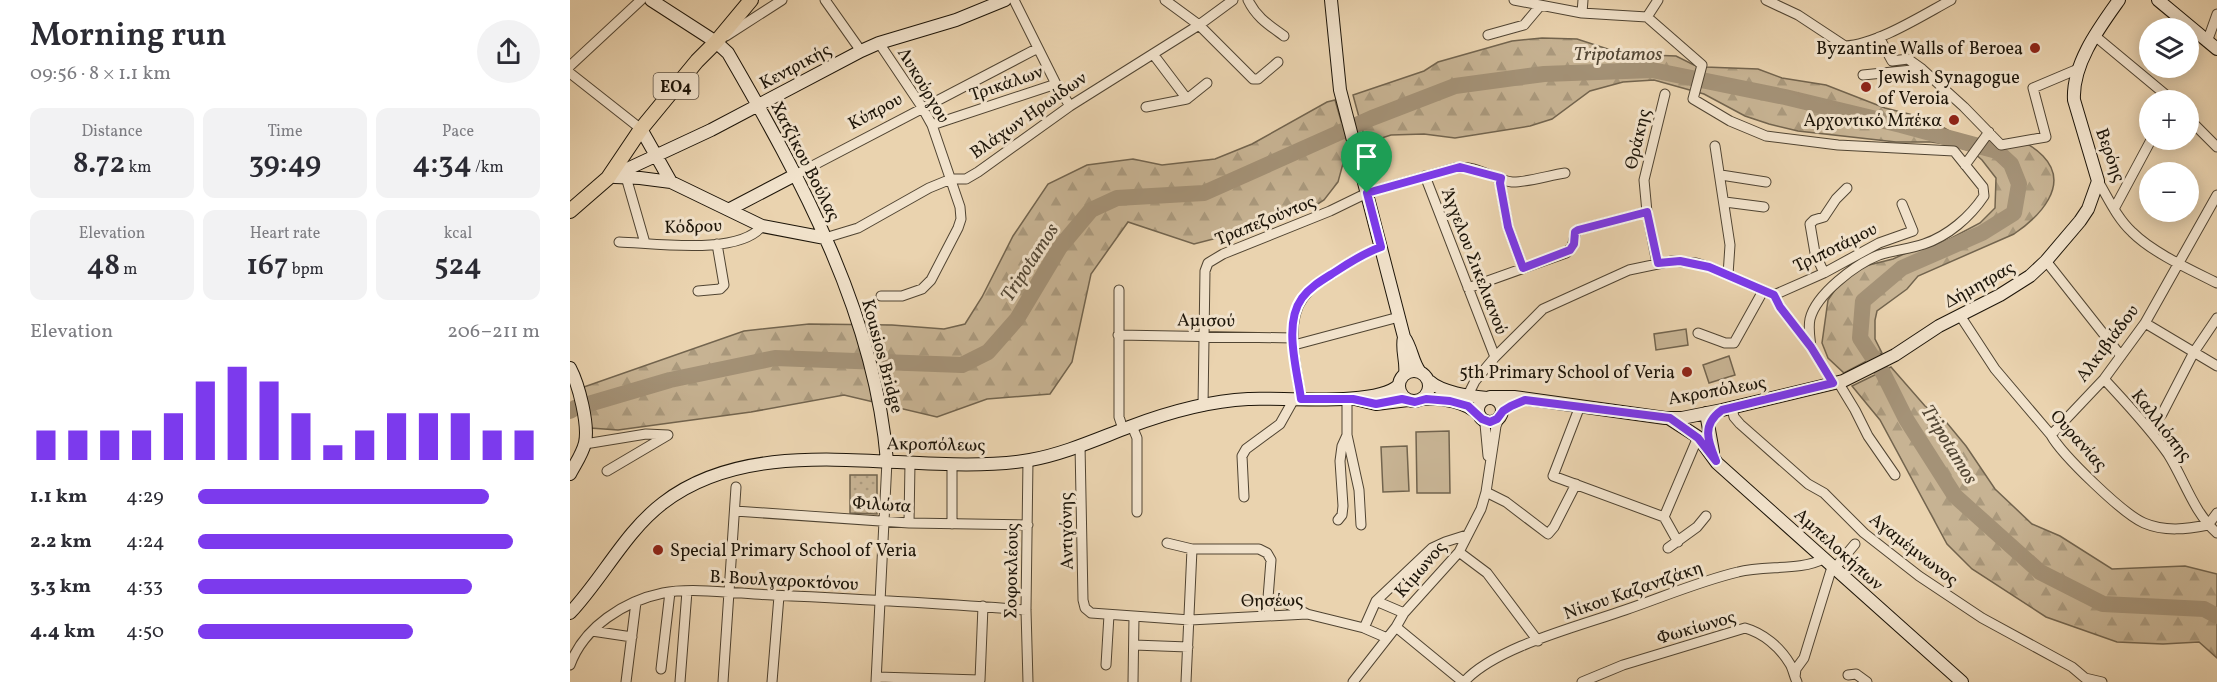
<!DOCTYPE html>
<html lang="en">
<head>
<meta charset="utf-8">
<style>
	:root { --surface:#fff; --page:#f2f2f3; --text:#2b2b33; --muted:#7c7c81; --accent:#7c3aed }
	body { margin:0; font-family:Vollkorn,serif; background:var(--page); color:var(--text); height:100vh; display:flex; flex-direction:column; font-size:22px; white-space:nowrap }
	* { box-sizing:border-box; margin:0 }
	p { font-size:20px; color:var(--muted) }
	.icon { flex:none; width:33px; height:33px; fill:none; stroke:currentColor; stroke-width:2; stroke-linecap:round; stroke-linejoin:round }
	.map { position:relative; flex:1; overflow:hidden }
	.drawer { display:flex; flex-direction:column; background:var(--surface); width:570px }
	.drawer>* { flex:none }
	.fabs { position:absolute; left:1569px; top:18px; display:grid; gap:12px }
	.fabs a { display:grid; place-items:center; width:60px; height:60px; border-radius:50%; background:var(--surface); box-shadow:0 3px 15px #0003; font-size:30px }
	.pin { position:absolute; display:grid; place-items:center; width:51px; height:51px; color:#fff; margin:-62px -26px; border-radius:50% 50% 50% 0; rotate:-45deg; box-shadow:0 0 6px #0007 }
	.pin .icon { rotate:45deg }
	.round { display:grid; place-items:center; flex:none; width:63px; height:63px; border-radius:32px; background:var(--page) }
	.head { display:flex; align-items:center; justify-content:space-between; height:102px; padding:0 30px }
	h1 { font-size:33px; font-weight:600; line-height:45px }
	.metrics { display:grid; grid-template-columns:repeat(3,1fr); gap:9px; height:102px; padding:6px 30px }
	.metrics div { display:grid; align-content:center; border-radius:12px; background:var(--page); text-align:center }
	.metrics b { font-size:30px; font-weight:600 }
	.metrics small { font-size:16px; font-weight:400 }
	.metrics p { font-size:16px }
	.chart { height:168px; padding:12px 30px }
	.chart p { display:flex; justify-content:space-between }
	.chart svg { width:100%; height:108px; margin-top:6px; stroke:var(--accent); stroke-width:6 }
	ul { padding:0 30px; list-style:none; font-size:20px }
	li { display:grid; grid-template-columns:96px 72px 1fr; align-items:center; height:45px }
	li i { height:15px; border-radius:8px; background:var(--accent) }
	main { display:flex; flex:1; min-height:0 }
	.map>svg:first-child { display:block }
</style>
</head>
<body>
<main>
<section class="drawer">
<div class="head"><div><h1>Morning run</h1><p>09:56 · 8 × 1.1 km</p></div><a class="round"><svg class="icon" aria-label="share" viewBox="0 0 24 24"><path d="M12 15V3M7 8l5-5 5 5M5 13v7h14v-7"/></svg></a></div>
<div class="metrics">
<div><p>Distance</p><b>8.72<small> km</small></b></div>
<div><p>Time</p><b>39:49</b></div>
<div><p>Pace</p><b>4:34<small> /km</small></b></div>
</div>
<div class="metrics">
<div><p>Elevation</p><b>48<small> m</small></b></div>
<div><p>Heart rate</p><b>167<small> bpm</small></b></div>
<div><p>kcal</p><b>524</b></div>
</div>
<div class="chart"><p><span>Elevation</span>206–211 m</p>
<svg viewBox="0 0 160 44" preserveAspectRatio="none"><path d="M5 44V32M15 44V32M25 44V32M35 44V32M45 44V25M55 44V12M65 44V6M75 44V12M85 44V25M95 44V38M105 44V32M115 44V25M125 44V25M135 44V25M145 44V32M155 44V32"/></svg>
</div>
<ul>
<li><b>1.1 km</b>4:29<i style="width:85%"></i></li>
<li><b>2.2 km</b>4:24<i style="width:92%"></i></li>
<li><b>3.3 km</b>4:33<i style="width:80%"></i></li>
<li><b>4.4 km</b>4:50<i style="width:63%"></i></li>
</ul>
</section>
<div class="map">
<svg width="1647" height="682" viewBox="0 0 1647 682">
	<defs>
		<pattern id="forest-firs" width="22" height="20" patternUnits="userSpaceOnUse" patternTransform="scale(1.5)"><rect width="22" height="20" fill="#c7b393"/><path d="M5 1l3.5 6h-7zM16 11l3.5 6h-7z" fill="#aa997d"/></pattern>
		<pattern id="park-dots" width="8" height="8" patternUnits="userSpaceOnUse" patternTransform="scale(1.5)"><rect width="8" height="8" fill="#c7b393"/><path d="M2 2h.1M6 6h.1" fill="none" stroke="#aa997d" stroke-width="1.8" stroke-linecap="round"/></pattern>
	</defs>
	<rect width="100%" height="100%" fill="#ead3af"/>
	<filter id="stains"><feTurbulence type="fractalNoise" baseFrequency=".00333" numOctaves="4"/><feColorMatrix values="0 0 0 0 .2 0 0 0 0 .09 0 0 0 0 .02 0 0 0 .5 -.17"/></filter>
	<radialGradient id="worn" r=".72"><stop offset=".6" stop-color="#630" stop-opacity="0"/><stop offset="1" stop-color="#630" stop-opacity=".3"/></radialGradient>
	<path fill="#c7b393" stroke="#72644e" stroke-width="1.5" d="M 1116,329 L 1118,345 L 1086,350 L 1084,334 Z
		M 1159,356 L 1165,375 L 1139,383 L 1133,365 Z
		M 879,431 L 880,493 L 847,493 L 846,432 Z
		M 837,446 L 839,491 L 813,492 L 811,447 Z"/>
	<path fill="url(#forest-firs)" stroke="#72644e" stroke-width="1.5" d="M 972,38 L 1007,39 L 1053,54 L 1106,56 L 1124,65 L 1135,67 L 1188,69 L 1212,78 L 1256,85 L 1315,108 L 1359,119 L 1381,132 L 1411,140 L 1403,152 L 1383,145 L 1361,142 L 1326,142 L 1228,131 L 1199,124 L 1175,116 L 1134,94 L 1084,80 L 1053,82 L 1020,91 L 982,119 L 960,126 L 885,138 L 854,134 L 821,135 L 796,143 L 783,95 L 854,71 L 868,62 L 942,41 Z
		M 765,100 L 778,145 L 768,182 L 754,200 L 743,207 L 682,229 L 624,244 L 558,222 L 521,274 L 502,362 L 480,394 L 417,399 L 367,417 L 274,395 L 181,412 L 48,430 L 20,428 L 11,388 L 174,331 L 239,324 L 322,325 L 374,329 L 395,324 L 412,297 L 443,236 L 478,184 L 517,165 L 563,159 L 592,165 L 645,159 L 682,144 L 757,102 Z
		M 1413,141 C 1419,142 1426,145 1431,145 C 1439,146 1447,141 1454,143 C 1461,145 1468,151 1473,156 C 1501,185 1469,217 1444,234 L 1348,276 L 1337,289 L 1307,311 L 1305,320 L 1305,339 L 1312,353 L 1274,373 L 1258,358 L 1252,343 L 1258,300 L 1269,284 L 1291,267 L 1323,259 L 1345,249 L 1360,247 L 1374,242 L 1410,223 L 1425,208 L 1426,178 L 1412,160 L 1404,153 Z
		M 1321,367 L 1355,406 L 1377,423 L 1396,446 L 1425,489 L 1462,524 L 1490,536 L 1542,569 L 1615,566 L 1647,574 L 1647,658 L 1629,642 L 1593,644 L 1547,642 L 1476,617 L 1402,569 L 1377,544 L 1310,420 L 1282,386 Z"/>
	<path fill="url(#park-dots)" stroke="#72644e" stroke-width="1.5" d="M 280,475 L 307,475 L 307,514 L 280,513 Z"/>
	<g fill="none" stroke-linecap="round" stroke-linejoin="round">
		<path stroke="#a49277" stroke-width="16" d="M 0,411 L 5,408 L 100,380 L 205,358 L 392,365 L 418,352 L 447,319 L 490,247 L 521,210 L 547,198 L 634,193 L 802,118 L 885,86 L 974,74 L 1082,70 L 1215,97 L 1331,125 L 1427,151 L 1441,164 L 1449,184 L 1444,213 L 1412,233 L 1332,268 L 1293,301 L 1290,338 L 1313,373 L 1336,419 L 1385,496 L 1470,572 L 1533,604 L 1634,609 L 1647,616"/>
		<g stroke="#504432" stroke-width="11">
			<path id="street" d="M 255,0 L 291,51
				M 444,0 L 486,84 L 500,106
				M 595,0 L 629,25 L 683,79 L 688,79 L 708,62
				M 678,0 C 686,17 699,25 714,36
				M 944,0 L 1012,13 L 1077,17
				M 1196,0 L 1228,15 L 1275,46 C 1306,45 1353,15 1381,0
				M 1012,13 L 1013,0
				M 1077,17 L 1132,65 L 1123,99 L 1160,121 L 1196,136 L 1268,145 L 1384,151 L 1413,187 L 1414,196 C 1400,217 1378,236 1354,244 C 1340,249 1324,250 1309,255 C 1286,264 1246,294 1240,319 C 1238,328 1240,338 1241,347
				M 1077,17 L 1088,0
				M 918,35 L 954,25 L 970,6
				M 156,36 L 212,0
				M 1525,36 L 1602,100
				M 1309,37 L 1322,61 L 1338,59 L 1352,69
				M 1637,42 L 1647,14
				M 309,43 L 352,107 L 362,125 L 390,207 L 391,219 L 388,228 L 361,280 L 352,289 L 332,296 L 311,296
				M 583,54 L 617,99
				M 0,66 L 71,0
				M 0,73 L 71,129
				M 1293,75 L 1352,69 L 1394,107 L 1431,145 L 1476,137 L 1463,88 L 1508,69
				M 576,107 L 617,99 L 637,83
				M 1618,118 L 1647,147
				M 362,125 L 486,84
				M 1145,146 L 1160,245 L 1158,275
				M 1395,165 L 1419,132
				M 225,175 L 468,48
				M 1151,175 L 1196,182
				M 855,176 L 925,357
				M 56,177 L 75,243
				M 931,178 L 930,183 L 938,227 L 953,268
				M 1528,181 C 1538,198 1547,218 1562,232 C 1583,253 1621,270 1647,283
				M 1155,202 L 1194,207
				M 1544,209 L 1581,140
				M 255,238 L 288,228 L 359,188 L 381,179 L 396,179 L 408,172 L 500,106 L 629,25 L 663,0
				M 49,242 C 84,243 169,256 192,226
				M 1476,261 L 1551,356
				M 1087,263 L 1077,212 L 1074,180 L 1095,94
				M 1254,273 L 1245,253 L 1240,224 L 1244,220 L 1254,217 L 1266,199 L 1277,188
				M 898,288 L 996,253 L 1002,247 L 1006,232 L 1008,230 L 1077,212
				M 549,290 L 549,417 L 553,429
				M 128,291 L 150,289 L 154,285 L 147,244
				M 1204,295 L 1254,273 L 1309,243 L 1343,231 L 1332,204
				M 1391,317 L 1425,369 L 1481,435 C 1492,455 1553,514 1574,523 C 1595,532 1617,529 1638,525
				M 1575,323 L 1647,366
				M 1128,333 L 1155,343 L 1164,343 L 1193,291
				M 548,335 L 723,338
				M 724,345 L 829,317
				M 1534,379 C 1556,403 1579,427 1598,454 C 1614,479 1624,513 1647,533
				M 1268,382 L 1285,410 L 1298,436 L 1325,475
				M 898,395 L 905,381 L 925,357 L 973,309 L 1059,270 L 1102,261 L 1126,263 L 1139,267 L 1204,295 L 1210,307 L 1241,347 L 1263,383
				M 731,399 C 727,370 714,323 733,298 C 741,286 754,279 765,272 C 780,262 794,253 811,247
				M 633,406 L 635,271 L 638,263 L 653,254 L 760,211 L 797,193 L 885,168 C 905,164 923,179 942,182 C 953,183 981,175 995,173
				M 1010,406 L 983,476 L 1094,517 L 1108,542
				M 1162,408 L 1164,417 L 1170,424 L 1238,484 L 1254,493 L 1294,533 L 1349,576 L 1412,618 L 1502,667 L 1515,678 L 1532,682
				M 912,419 L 915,424 L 918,456
				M 562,426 L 567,438 L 567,512
				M 1578,428 L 1592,414 L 1624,352 L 1647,318
				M 777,435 L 789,490 L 791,525
				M 1481,435 L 1534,379 L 1575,323 L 1647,195
				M 15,444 L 76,434 L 98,435 L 37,471
				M 510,445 L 513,600 L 515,608 L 521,613 L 620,620 L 737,614 L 794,628 L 817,638
				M 916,492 L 936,502 L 978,534 L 984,527 L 1006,484
				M 674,497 L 672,456 L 676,449 L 710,424 L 724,399
				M 165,511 L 339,523 L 458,525
				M 1094,517 L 1128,437
				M 768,520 L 772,515 L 773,506 L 770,461 L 772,446 L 777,435 L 777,399
				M 339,523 L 340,463
				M 382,524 L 382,465
				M 1638,525 L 1647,513
				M 597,543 L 622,549 L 689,549 L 697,553 L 701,560 L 698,598 L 700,615
				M 1098,548 L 1127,527 L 1136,516
				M 889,552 L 917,573 L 968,641
				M 1264,569 L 1285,544
				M 698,598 L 712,601 L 737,614
				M 806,601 L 834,613
				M 826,627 L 893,682
				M 794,628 L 806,601 L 862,548 L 875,542 L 897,535
				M 22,631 L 62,637
				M 564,645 L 618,647
				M 0,665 C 14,627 54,601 93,593 C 122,587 171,594 202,595 C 287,599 371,603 456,610
				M 536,665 L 539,615
				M 91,669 L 100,592
				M 1278,675 L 1286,674 L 1297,682
				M 307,677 L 410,680 L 413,606
				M 1225,677 L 1226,669 L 1234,658 L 1262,567
				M 56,682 L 66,602
				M 110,682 L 117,591
				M 153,682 L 166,487
				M 202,682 L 209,596
				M 306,682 L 317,461
				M 458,682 L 456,610 L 458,460
				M 563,682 L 564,617
				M 616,682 L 622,549
				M 783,682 L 826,627 L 834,613 L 889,552 L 911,509 L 916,492 L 926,426 L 930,416
				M 894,682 C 925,647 1010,626 1055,610 C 1093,597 1130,581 1168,572 C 1194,565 1231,571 1253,559
				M 1012,682 L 1053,665 L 1175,628 C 1193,633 1210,647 1220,664 C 1223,669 1224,676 1227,682"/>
		</g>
		<g stroke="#1d1509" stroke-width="14">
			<path id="secondary" d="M 81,0 L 146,42 L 158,53 C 231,179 305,314 317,461
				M 761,0 L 770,90 L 834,337 C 842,348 842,362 850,372
				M 1588,0 L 1647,49
				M 71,129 L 101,182
				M 45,177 L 70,178 L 101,182 L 192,226 L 255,238
				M 38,178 L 141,130 L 291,51 L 309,43 L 386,20 L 435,0
				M 160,209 L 225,175
				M 834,337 C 831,350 837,362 835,374
				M 0,368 C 9,385 19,425 15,443 C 12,455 5,464 0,474
				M829 386a15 15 0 1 1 30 0a15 15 0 1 1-30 0Z
				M 859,381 C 872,393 899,396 917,398
				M 920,397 L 944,397 L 1095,418 L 1112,418 L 1152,410 L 1273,381 L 1325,355 L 1369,326 L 1430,295 L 1460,276 L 1476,261 L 1510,221 L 1518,209 L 1528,181 L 1504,100 C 1502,64 1529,28 1549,0
				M908 410a12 12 0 1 1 24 0a12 12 0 1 1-24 0Z
				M 785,399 L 806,404 L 838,400
				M 853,399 C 872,398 897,401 910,416
				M 1136,413 L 1143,452
				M 1100,419 L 1128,437 L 1147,463 L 1392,682
				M 0,613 C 33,578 55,532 93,503 C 193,426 345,479 460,460 C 494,454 527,439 559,427 C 596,413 638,401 678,399 C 711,397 807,407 829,385"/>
		</g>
		<g stroke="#1d1509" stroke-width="16">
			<path id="primary" d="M 0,211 L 38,178 L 71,129 L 127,61 L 146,42 L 181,0"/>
		</g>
		<use href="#street" stroke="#f1e2cb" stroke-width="9"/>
		<use href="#secondary" stroke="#f1e2cb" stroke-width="12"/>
		<use href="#primary" stroke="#ead3af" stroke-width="14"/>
	</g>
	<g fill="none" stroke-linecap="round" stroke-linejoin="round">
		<g stroke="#fff" stroke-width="12">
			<path id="route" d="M 890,167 L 931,178 L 930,183 L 938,227 L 953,268 L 1000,250 L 1004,244 L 1005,232 L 1008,230 L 1077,212 L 1088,263 L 1110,261 L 1139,267 L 1204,295 L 1210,307 L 1241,347 L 1263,383 L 1152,410 C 1131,425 1138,441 1146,461 L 1128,438 L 1100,418 L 955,400 L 941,406 L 933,411 L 927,419 L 920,422 L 912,419 L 898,406 L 880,401 L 856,399 L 845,402 L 832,399 L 806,404 L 783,399 L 731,399 C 727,369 713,324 732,298 C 741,286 754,279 765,272 C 780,262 794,253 811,247 L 797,193 Z"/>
		</g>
		<use href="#route" stroke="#7c3aed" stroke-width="8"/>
	</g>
	<g fill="#8f2418" stroke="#f1e2cb" stroke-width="2">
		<circle cx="1465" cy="48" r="6"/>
		<circle cx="1296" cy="87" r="6"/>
		<circle cx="1384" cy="120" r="6"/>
		<circle cx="1117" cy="372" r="6"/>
		<circle cx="88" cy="550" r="6"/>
	</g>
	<g text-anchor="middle" stroke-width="6" stroke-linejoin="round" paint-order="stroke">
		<rect fill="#f1e2cb" stroke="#5d5243" stroke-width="1.5" x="83.5" y="73" width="45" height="26" rx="4.5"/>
		<g font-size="16" font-weight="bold" fill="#1d1509">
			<text x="106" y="92">ΕΟ4</text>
		</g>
		<g font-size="18" fill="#1d1509" stroke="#f1e2cb" text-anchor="end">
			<text x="1453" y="54">Byzantine Walls of Beroea</text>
			<text x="1308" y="83" text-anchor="start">Jewish Synagogue<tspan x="1308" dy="21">of Veroia</tspan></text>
			<text x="1372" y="126">Αρχοντικό Μπέκα</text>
			<text x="1105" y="378">5th Primary School of Veria</text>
			<text x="100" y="556" text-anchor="start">Special Primary School of Veria</text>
		</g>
		<g font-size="18" fill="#1d1509" stroke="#f1e2cb">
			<text transform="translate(225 66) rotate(-28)" y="6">Κεντρικής</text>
			<text transform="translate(436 83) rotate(-19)" y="6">Τρικάλων</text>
			<text transform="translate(354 85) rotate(59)" y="6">Λυκούργου</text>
			<text transform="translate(305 111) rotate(-28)" y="6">Κύπρου</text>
			<text transform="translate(458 115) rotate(-35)" y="6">Βλάχων Ηρωίδων</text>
			<text transform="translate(1067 139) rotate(-77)" y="6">Θράκης</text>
			<text transform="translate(1541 155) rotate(70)" y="6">Βερόης</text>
			<text transform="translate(236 161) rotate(63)" y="6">Χατζίκου Βούλας</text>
			<text transform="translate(695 220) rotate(-22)" y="6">Τραπεζούντος</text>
			<text transform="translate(123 226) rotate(-2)" y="6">Κόδρου</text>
			<text transform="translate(1265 247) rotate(-26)" y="6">Τριποτάμου</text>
			<text transform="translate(905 261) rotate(69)" y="6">Άγγελου Σικελιανού</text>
			<text transform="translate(1409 284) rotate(-29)" y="6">Δήμητρας</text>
			<text transform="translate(636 320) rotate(1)" y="6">Αμισού</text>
			<text transform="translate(1537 343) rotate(-53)" y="6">Αλκιβιάδου</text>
			<text transform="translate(313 356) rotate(75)" y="6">Kousios Bridge</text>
			<text transform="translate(1147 390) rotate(-10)" y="6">Ακροπόλεως</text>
			<text transform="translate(1592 425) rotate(52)" y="6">Καλλιόπης</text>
			<text transform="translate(1509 440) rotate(48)" y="6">Ουρανίας</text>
			<text transform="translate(366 444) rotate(1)" y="6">Ακροπόλεως</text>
			<text transform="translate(312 504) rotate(4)" y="6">Φιλώτα</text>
			<text transform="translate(496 531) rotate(-91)" y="6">Αντιγόνης</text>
			<text transform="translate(1269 549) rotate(42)" y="6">Αμπελοκήπων</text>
			<text transform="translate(1344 549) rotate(38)" y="6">Αγαμέμνωνος</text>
			<text transform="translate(850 569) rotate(-49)" y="6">Κίμωνος</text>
			<text transform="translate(441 571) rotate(-89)" y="6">Σοφοκλέους</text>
			<text transform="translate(214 580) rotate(3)" y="6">Β. Βουλγαροκτόνου</text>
			<text transform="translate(1063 590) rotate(-19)" y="6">Νίκου Καζαντζάκη</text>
			<text transform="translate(702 600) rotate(-1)" y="6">Θησέως</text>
			<text transform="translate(1126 627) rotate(-16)" y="6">Φωκίωνος</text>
		</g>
		<g font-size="20" font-style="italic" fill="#534735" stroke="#f1e2cb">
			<text x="1048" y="60">Tripotamos</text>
			<text transform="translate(459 262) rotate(-57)" y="7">Tripotamos</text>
			<text transform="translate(1380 444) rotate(58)" y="7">Tripotamos</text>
		</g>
	</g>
	<rect width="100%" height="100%" filter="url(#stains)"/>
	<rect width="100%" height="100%" fill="url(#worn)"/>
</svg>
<div class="fabs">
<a><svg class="icon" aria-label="layers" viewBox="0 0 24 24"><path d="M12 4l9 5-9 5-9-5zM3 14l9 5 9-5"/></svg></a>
<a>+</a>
<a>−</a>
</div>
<div class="pin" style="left:797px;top:193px;background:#1e9e55"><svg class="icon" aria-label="arrive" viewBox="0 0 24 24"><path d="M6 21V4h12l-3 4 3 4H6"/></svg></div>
</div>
</main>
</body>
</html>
